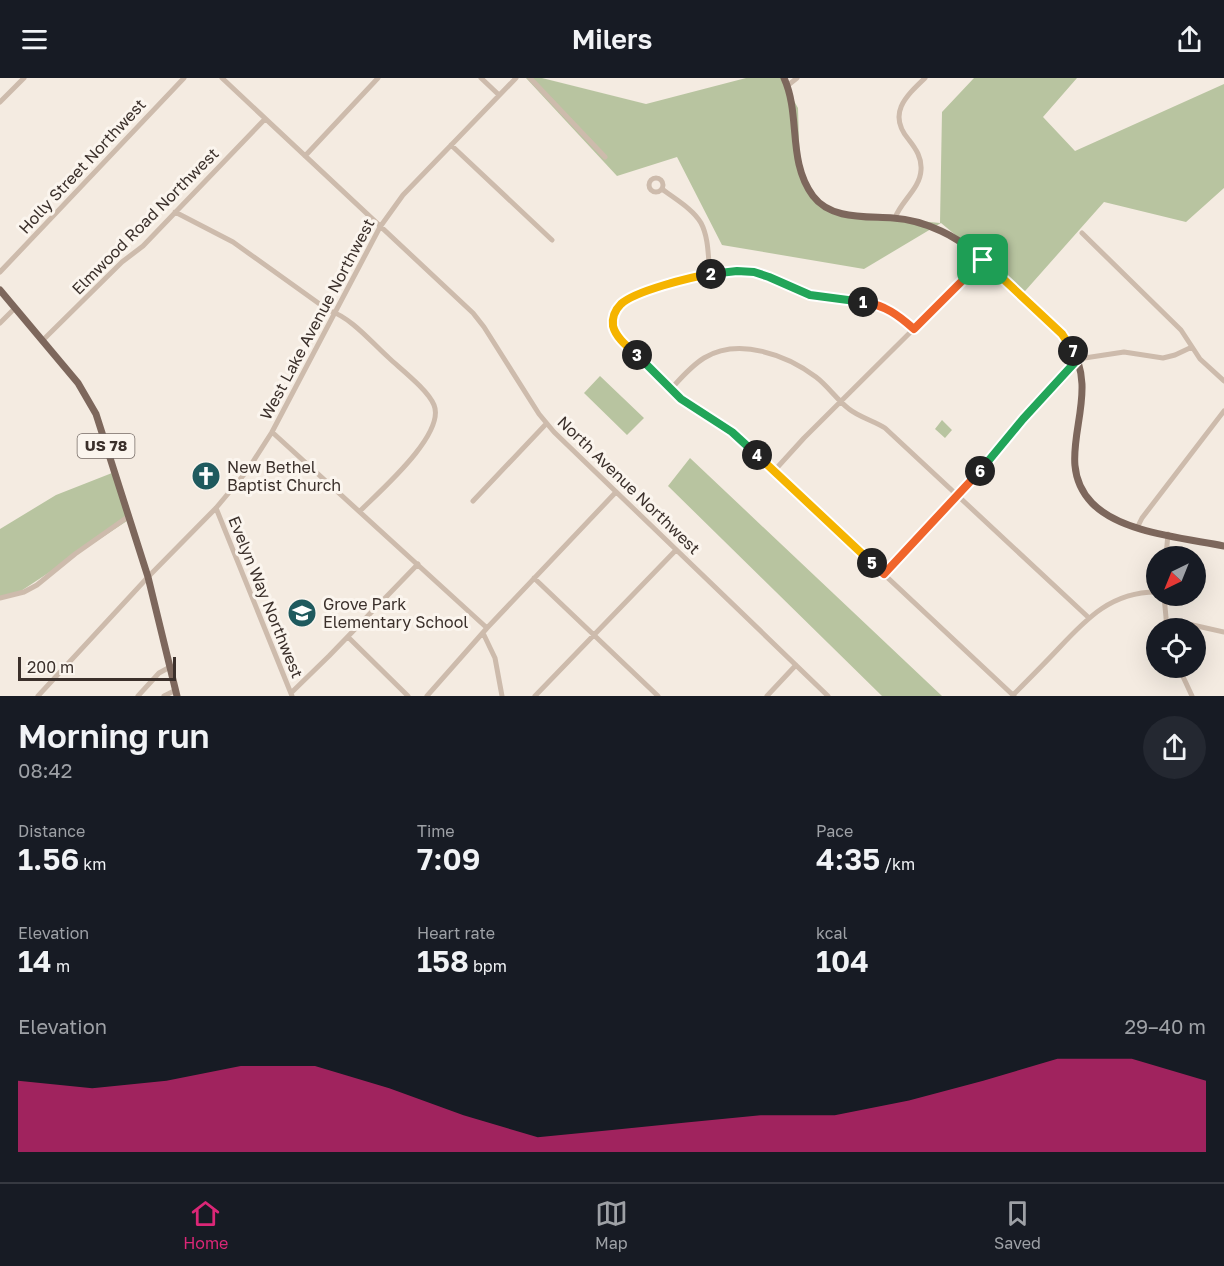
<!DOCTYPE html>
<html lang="en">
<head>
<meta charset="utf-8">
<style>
	:root { --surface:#171b24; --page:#242831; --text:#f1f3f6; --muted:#9ea1a6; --line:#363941; --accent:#db2777 }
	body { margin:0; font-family:"Golos Text",sans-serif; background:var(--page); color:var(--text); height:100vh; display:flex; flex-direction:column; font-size:22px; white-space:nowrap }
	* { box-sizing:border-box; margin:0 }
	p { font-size:20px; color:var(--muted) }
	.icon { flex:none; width:33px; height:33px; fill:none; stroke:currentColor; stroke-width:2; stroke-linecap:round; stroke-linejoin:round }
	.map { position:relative; height:618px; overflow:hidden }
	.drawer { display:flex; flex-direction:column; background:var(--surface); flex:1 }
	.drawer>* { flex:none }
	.needle { width:39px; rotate:223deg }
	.controls { position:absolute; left:1146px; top:468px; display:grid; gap:12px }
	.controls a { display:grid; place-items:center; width:60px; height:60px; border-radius:50%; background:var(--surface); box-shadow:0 6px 24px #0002; font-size:30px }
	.scale { position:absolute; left:18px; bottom:15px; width:158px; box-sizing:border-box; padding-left:6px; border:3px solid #3b302b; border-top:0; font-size:16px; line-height:21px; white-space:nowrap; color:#3b302b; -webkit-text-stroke:4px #fbf5ee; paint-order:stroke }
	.pin { position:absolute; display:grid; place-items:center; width:51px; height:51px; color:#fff; margin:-26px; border-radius:12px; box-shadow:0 3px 9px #0006 }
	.km { position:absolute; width:30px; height:30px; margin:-15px; border-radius:50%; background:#222; color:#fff; font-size:16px; line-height:30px; text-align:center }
	.round { display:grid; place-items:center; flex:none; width:63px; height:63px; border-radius:32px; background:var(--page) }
	.overview { display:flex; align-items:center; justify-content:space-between; height:102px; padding:0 18px }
	h1 { font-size:33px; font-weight:600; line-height:45px }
	.figures { display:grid; grid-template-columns:repeat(3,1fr); gap:9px; height:102px; padding:6px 18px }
	.figures div { display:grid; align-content:center }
	.figures b { font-size:30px; font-weight:600 }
	.figures small { font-size:16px; font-weight:400 }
	.figures p { font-size:16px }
	.chart { height:168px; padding:12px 18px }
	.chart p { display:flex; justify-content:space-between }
	.chart svg { width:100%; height:108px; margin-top:6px; fill:var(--accent); opacity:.7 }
	header { display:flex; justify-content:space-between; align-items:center; height:78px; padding:0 18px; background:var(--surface); font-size:27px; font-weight:600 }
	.dock { display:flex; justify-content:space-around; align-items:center; height:84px; border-top:2px solid var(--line); background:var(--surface); font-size:16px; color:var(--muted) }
	.dock a { display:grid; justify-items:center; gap:3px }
	.dock .on { color:var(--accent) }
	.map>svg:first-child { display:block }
</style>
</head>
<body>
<header><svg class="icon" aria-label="menu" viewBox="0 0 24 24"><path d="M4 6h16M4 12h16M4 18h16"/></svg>Milers<svg class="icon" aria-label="share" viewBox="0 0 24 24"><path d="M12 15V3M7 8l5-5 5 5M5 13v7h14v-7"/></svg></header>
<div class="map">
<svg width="1224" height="618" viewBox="0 0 1224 618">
	<rect width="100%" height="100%" fill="#f4ebe1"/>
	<path fill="#b8c4a0" d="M 526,0 L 542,0 L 646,26 L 746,0 L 781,0 L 798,30 L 800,98 L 820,127 L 850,136 L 940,145 L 942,34 L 974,0 L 1077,0 L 1043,39 L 1075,73 L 1224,6 L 1224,110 L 1186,144 L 1104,124 L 1018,221 L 970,169 L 941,145 L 864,191 L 722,167 L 677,79 L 617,98 Z
		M 600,298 L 644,340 L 627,357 L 584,315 Z
		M 942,342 L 952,352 L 945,360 L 935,351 Z
		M 690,380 L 942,618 L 882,618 L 668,408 Z
		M 112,395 L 130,441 L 21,513 L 0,520 L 0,451 L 56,417 Z"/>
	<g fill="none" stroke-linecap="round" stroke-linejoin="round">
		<path stroke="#cdbbac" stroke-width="5" d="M 222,0 L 473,235 L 484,249 L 539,336 L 554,354 L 828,618
			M 481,0 L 499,17
			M 530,0 L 605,79
			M 787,8 L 797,0
			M 0,24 L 24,0
			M 451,67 L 552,162
			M 305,78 L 378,0
			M649 107a7 7 0 1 1 14 0a7 7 0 1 1-14 0Z
			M 662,111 C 675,121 693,131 701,145 C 709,160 708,180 710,196
			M 175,134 L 233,164 L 328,232 C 352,240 371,264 389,280 C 402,292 428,312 434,327 C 446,356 380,413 360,433
			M 895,140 C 901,123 920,111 921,92 C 922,80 916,71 909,62 C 887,36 905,19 925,0
			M 1082,155 L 1181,252 L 1200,281 L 1224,303
			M 0,194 L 184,0
			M 0,245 L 15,230
			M 914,251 C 905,243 896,234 885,229 C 862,219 833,224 808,217 C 789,211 773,197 753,194 C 717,188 679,202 646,214 C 638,218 628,220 621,226 C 611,235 612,248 618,259 L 681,321 L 732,354 L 1014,618
			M 42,263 L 122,184 L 143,168 L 265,41
			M 671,311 C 681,300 691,288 704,280 C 739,259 787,277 816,299 C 828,308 837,322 849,331 C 859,339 874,343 885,350 L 1088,539
			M 272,354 L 487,550
			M 774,393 L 804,360 L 983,182
			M 473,423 L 546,346
			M 216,430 L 292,618
			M 1137,450 L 1142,440 L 1224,333
			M 1166,478 L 1168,456
			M 884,496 L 984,389 L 1023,341 L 1078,281 L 1124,274 L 1163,280 L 1175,277 L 1192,269
			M 534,500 L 658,618
			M 1164,518 L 1167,550
			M 0,520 L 24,514 L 37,507 L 75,476 L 129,438
			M 1165,544 L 1175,543 L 1224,554
			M 483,555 L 495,580 L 502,618
			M 348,559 L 408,618
			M 1179,590 L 1192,618
			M 291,615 L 329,578 L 418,486
			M 1013,617 C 1028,602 1044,586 1059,570 C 1087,540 1112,514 1156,514
			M 38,618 L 148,499 L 216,430 L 247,393 L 272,354 L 380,149 L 403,117 L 516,0
			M 138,618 L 159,595 L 170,589
			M 164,618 L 176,612
			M 427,618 L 487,550 L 616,414
			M 535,618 L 676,472
			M 767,618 L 796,587"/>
		<path stroke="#7d675c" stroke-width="7" d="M 784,0 C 801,37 787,83 813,118 C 831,142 866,138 893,140 C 909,141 926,146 941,153 C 972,167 997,195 1022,218 C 1038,233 1057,248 1069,266 C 1106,320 1048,379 1092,425 C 1121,455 1184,460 1224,468
			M 0,212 L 78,305 L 96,336 L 148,499 L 177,618"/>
	</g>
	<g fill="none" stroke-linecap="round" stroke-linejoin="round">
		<g stroke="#fff" stroke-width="12">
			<path id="split-1" d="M 863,224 C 885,227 898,237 914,251 L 983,182"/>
		</g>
		<g stroke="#fff" stroke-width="12">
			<path id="split-2" d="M 711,196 L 737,193 L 754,194 L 769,199 L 810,217 L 863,224"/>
		</g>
		<g stroke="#fff" stroke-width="12">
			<path id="split-3" d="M 637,277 C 628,269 616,260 613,248 C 612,240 615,232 621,226 C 635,213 691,199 711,196"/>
		</g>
		<g stroke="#fff" stroke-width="12">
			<path id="split-4" d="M 637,277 L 681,321 L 732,354 L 757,377"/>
		</g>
		<g stroke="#fff" stroke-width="12">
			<path id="split-5" d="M 757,377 L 872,485"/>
		</g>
		<g stroke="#fff" stroke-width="12">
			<path id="split-6" d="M 872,485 L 884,496 L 980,393"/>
		</g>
		<g stroke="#fff" stroke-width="12">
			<path id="split-7" d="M 980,393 L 1023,341 L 1078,281 L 1073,273"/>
		</g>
		<g stroke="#fff" stroke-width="12">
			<path id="split-8" d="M 983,182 L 1062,256 L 1073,273"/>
		</g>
		<use href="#split-1" stroke="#f0652b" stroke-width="8"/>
		<use href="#split-2" stroke="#22a559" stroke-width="8"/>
		<use href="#split-3" stroke="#f5b400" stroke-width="8"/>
		<use href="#split-4" stroke="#22a559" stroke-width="8"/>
		<use href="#split-5" stroke="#f5b400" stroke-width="8"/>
		<use href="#split-6" stroke="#f0652b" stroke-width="8"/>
		<use href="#split-7" stroke="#22a559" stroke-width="8"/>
		<use href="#split-8" stroke="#f5b400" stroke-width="8"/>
	</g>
	<defs>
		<g id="church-disc" transform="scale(1.5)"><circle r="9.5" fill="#1f5a5e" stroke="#fbf5ee"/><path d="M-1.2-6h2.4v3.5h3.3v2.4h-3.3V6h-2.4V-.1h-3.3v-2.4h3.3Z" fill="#fff"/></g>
		<g id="school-disc" transform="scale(1.5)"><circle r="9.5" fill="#1f5a5e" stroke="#fbf5ee"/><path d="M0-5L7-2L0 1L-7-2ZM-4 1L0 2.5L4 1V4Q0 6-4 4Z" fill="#fff"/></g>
	</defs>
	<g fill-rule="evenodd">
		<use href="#church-disc" x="206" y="398"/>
		<use href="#school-disc" x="302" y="535"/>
	</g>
	<g text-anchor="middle" stroke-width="6" stroke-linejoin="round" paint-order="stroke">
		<rect fill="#fbf5ee" stroke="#756b66" stroke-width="1.5" x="77.5" y="356" width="57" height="24" rx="4.5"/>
		<g font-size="15" font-weight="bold" fill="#3b302b">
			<text x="106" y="373">US 78</text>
		</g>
		<g font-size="16" fill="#3b302b" stroke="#fbf5ee">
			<text transform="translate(82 88) rotate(-47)" y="6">Holly Street Northwest</text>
			<text transform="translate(145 143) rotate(-45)" y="6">Elmwood Road Northwest</text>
			<text transform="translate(317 241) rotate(-62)" y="6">West Lake Avenue Northwest</text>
			<text transform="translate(629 407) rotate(44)" y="6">North Avenue Northwest</text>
			<text transform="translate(266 519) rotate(68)" y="6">Evelyn Way Northwest</text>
		</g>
		<g font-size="16" fill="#3b302b" stroke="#fbf5ee" text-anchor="start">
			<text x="227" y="395">New Bethel<tspan x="227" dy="18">Baptist Church</tspan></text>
			<text x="323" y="532">Grove Park<tspan x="323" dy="18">Elementary School</tspan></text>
		</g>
	</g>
</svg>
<div class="controls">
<a><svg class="needle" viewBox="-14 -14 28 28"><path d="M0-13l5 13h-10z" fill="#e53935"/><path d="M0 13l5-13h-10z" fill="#9ea1a6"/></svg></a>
<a><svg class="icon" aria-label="locate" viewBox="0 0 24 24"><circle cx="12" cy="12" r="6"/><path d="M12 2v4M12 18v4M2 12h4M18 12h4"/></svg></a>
</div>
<div class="scale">200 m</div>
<div class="pin" style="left:983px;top:182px;background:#1e9e55"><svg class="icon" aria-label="arrive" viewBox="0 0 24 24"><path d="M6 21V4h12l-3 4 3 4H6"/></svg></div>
<b class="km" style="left:863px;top:224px">1</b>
<b class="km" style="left:711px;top:196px">2</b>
<b class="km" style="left:637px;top:277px">3</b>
<b class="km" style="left:757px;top:377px">4</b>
<b class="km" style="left:872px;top:485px">5</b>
<b class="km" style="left:980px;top:393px">6</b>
<b class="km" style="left:1073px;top:273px">7</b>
</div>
<section class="drawer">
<div class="overview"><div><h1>Morning run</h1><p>08:42</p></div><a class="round"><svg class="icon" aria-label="share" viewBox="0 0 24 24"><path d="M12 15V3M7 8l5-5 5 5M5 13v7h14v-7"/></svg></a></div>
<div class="figures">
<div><p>Distance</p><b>1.56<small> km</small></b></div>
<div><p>Time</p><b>7:09</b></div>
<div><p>Pace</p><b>4:35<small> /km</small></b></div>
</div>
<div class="figures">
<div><p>Elevation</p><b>14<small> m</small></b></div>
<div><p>Heart rate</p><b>158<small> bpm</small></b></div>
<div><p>kcal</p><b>104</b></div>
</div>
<div class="chart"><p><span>Elevation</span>29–40 m</p>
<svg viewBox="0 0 160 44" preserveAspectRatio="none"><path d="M0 44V15L10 18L20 15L30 9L40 9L50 18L60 29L70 38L80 35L90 32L100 29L110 29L120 23L130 15L140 6L150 6L160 15V44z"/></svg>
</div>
</section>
<nav class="dock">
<a class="on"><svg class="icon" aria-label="home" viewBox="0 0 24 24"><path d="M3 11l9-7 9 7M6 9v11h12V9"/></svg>Home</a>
<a><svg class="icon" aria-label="map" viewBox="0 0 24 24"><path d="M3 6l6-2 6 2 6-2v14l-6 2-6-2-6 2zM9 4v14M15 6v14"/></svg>Map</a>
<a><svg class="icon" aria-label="saved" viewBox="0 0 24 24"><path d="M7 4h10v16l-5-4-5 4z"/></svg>Saved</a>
</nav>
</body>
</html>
